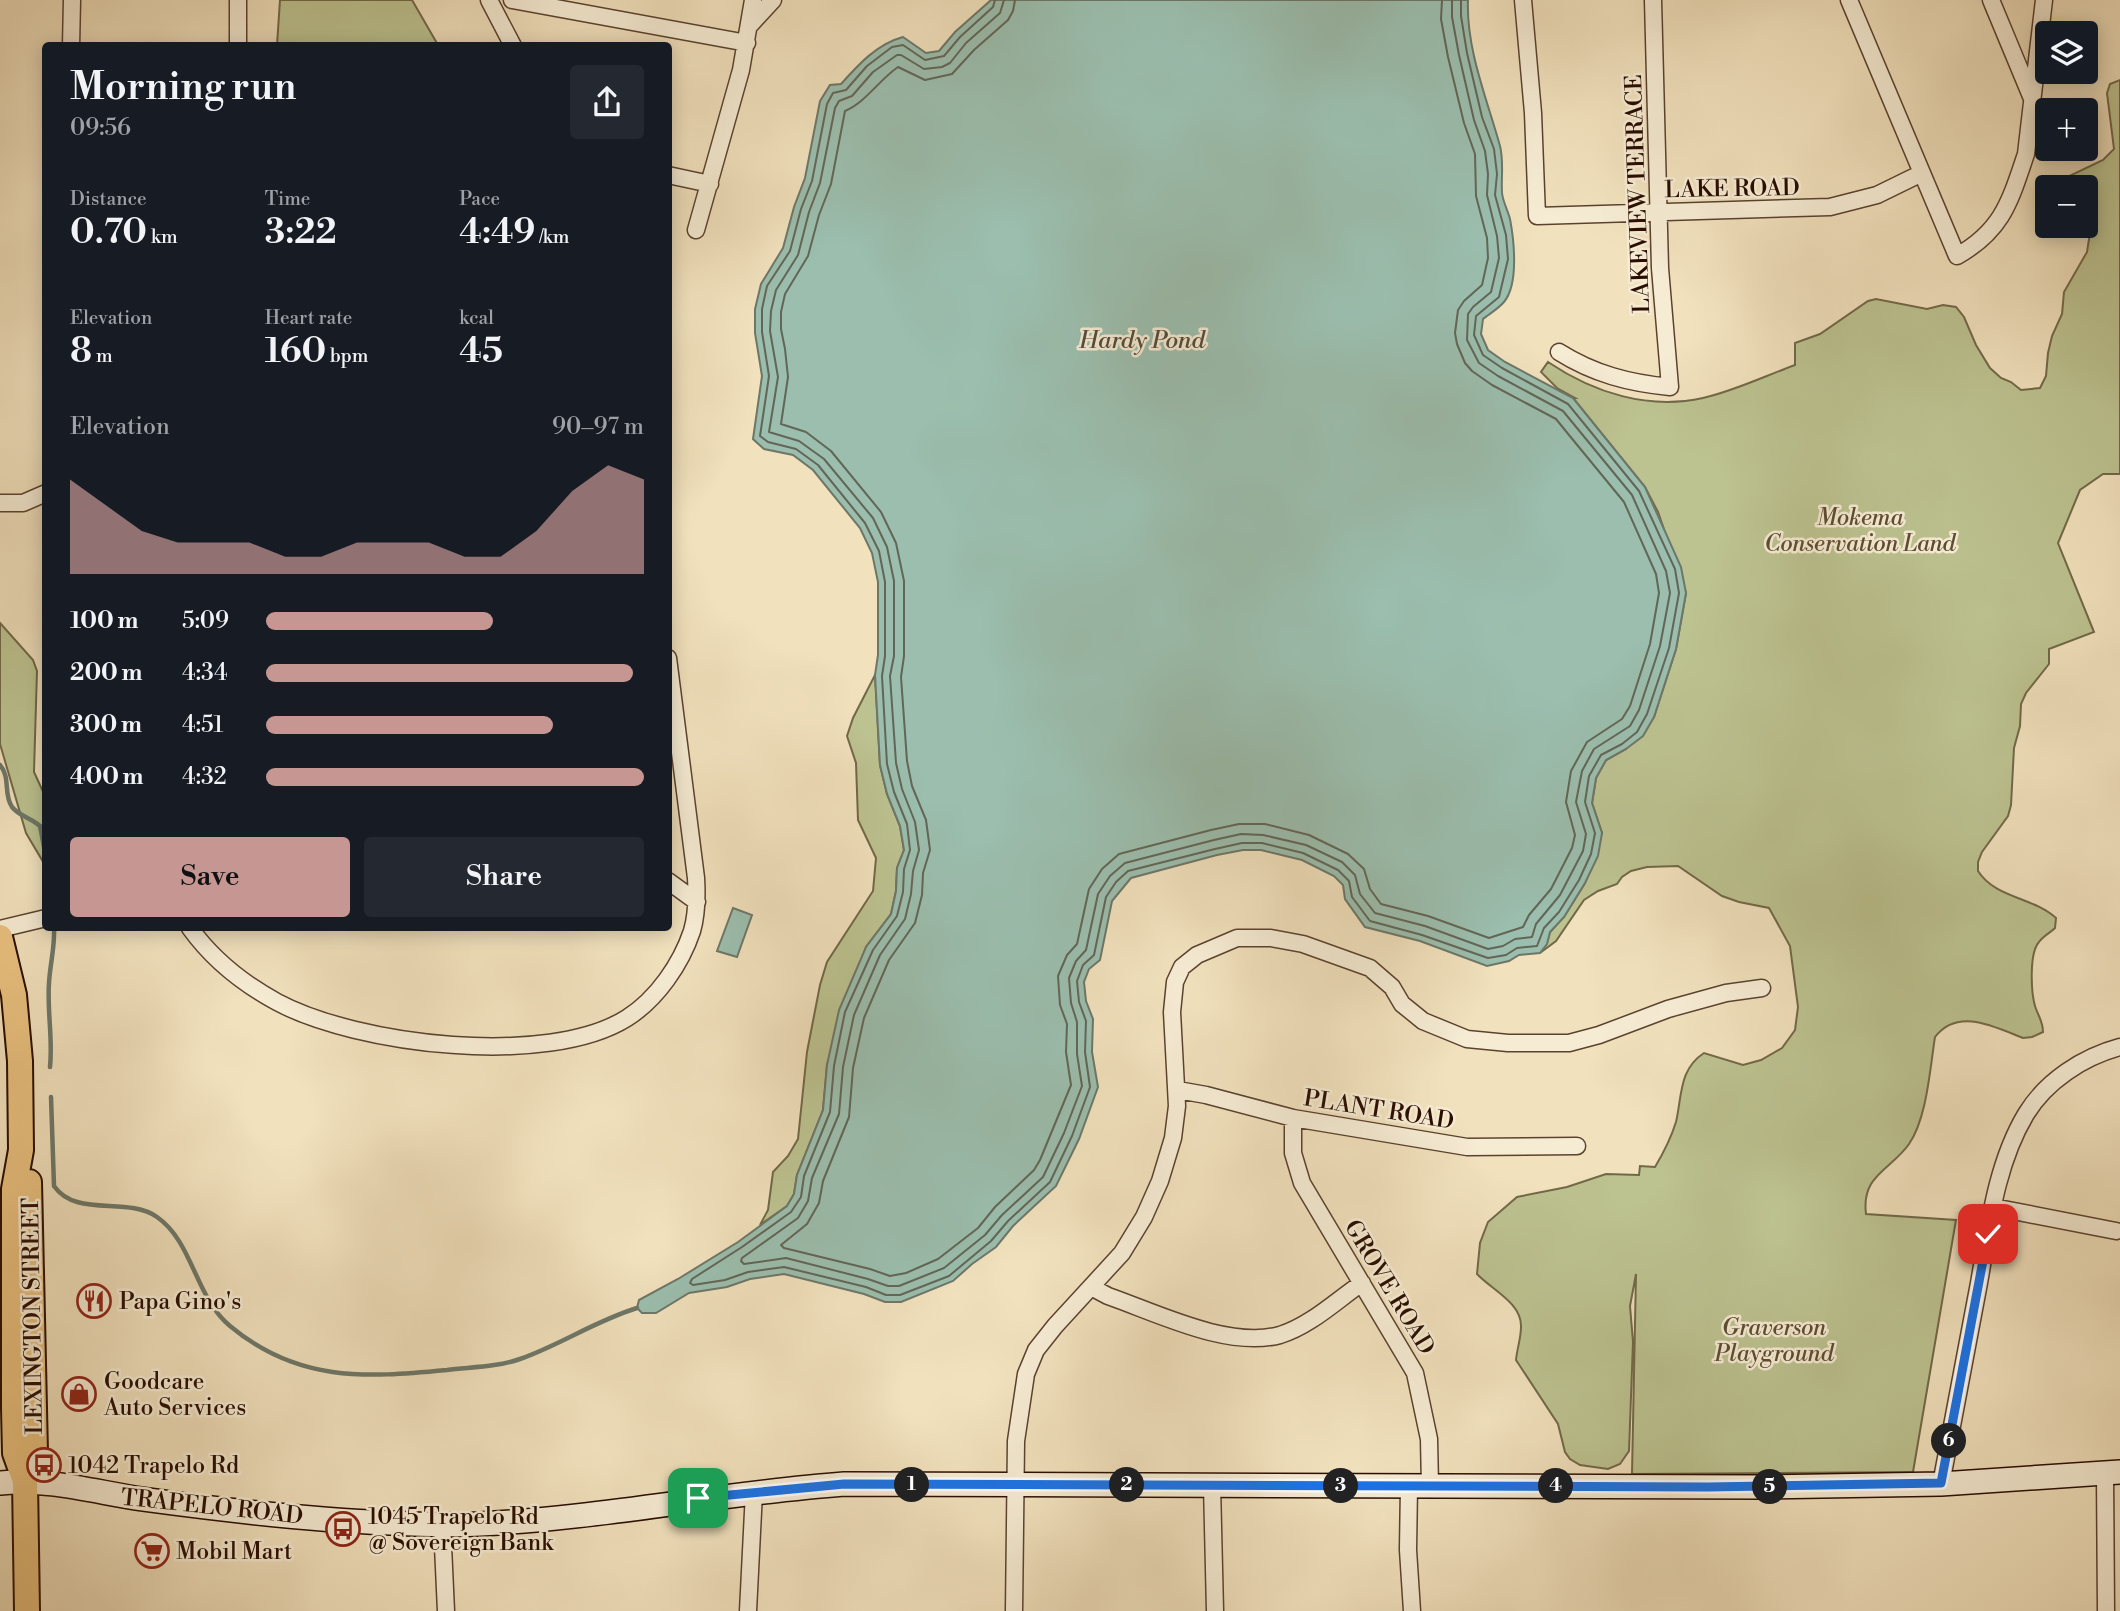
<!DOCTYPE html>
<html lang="en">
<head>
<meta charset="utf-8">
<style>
	:root { --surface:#171b24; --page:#242831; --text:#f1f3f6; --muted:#9ea1a6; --accent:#c59692 }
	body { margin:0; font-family:"Libre Bodoni",serif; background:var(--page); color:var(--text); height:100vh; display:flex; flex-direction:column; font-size:26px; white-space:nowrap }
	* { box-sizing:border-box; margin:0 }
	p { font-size:23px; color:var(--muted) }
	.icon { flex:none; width:38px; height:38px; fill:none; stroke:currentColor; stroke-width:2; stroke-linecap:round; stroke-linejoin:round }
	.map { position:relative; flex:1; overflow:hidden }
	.side { position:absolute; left:42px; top:42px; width:630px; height:889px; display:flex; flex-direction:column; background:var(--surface); border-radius:7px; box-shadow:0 4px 18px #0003 }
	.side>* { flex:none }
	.controls { position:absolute; left:2035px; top:21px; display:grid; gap:14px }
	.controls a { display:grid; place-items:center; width:63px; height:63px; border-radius:7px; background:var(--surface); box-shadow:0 4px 18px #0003; font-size:35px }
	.pin { position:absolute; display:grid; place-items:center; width:60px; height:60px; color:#fff; margin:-30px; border-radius:14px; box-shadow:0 4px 10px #0006 }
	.km { position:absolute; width:35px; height:35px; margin:-18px; border-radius:50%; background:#222; color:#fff; font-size:19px; line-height:35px; text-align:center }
	.round { display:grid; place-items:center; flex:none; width:74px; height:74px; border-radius:7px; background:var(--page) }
	.head { display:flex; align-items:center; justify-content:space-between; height:119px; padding:0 28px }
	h1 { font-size:38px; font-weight:600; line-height:52px }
	.stats { display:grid; grid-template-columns:repeat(3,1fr); gap:10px; height:119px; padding:7px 28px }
	.stats div { display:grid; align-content:center }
	.stats b { font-size:35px; font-weight:600 }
	.stats small { font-size:19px; font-weight:400 }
	.stats p { font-size:19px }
	.chart { height:196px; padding:14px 28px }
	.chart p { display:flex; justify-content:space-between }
	.chart svg { width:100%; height:126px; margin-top:7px; fill:var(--accent); opacity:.7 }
	.button { display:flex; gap:14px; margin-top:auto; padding:14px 28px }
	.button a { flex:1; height:80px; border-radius:7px; background:var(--accent); color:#111; font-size:28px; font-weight:600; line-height:80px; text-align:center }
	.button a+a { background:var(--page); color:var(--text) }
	ul { padding:0 28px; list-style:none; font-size:23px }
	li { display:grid; grid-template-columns:112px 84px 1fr; align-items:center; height:52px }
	li i { height:18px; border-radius:9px; background:var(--accent) }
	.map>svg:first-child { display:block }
</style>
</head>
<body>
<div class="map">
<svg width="2120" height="1611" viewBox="0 0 2120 1611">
	<rect width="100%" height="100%" fill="#f1e1bd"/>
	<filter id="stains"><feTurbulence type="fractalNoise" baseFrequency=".00286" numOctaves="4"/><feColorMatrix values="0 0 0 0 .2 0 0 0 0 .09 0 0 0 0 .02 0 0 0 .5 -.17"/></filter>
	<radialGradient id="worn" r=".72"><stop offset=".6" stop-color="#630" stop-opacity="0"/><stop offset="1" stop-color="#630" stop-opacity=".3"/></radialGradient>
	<path fill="#bcc290" stroke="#726848" stroke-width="2" d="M 280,0 L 412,0 L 438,45 L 277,45 Z
		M 2120,80 L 2120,474 L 2103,474 L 2080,490 L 2058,543 L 2094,632 L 2049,649 L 2049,664 L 2026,693 L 2021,704 L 2020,726 L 2014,748 L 2011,805 L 2008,816 L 1982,852 L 1978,862 L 1978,871 C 1995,898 2033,897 2056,918 L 2055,928 C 2050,933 2043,936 2039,942 C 2029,953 2031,992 2035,1006 C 2038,1016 2043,1021 2043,1032 L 2032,1037 L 2023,1038 C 1995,1027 1958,1007 1935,1037 C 1930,1068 1927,1118 1909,1144 C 1891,1170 1861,1175 1866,1214 L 1956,1220 L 1913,1472 L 1632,1474 L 1636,1274 L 1630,1306 L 1633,1342 L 1629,1451 L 1620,1464 L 1608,1469 L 1580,1465 L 1570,1459 L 1565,1452 L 1558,1424 L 1516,1360 C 1517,1349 1521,1338 1521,1327 C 1522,1303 1492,1290 1477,1274 L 1480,1243 L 1488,1222 L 1517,1197 L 1567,1187 L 1606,1174 L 1639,1175 L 1640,1166 L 1655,1167 C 1664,1152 1671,1138 1676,1122 C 1682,1096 1679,1069 1704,1053 L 1743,1065 L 1761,1060 L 1782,1048 L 1795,1030 L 1798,1007 L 1790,946 L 1769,908 L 1739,902 L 1722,896 L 1678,866 L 1647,867 L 1631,871 L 1622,877 L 1617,884 L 1598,891 L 1584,900 L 1556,941 L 1540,953 L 1547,943 L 1550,932 L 1564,917 L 1585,883 L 1602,833 L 1592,803 L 1596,778 L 1606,760 L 1626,749 L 1654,717 L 1676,649 L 1686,593 L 1658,512 L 1645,487 L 1573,398 L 1575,398 L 1557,388 L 1541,372 L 1548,362 C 1594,393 1648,410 1703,398 C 1734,391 1765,376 1795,365 L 1795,343 L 1820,334 L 1868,301 L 1876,299 L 1927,309 L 1943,305 L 1956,307 L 1964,317 L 1976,345 L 1990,368 L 2001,378 L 2011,382 L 2021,390 L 2040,388 L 2046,376 L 2048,353 L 2052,336 L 2062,314 L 2064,292 L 2087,252 L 2091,226 L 2086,210 L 2086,187 L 2080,187 L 2065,178 L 2103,160 L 2114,149 L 2107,93 L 2110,84 Z
		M 0,623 L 33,660 L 37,671 L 34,772 L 45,796 L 45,865 L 26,833 L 0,744 Z
		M 875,675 L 880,765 L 887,794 L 900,826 L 904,850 L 897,868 L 896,891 L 891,914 L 866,947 L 827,1065 L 823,1110 L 797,1175 L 794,1194 L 787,1206 L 760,1225 L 768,1210 L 773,1172 L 788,1156 L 798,1139 L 807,1052 L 820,985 L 827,962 L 873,891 L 876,858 L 858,820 L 856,763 L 847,736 L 853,718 Z"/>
	<path fill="#9bbeae" stroke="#6d7768" stroke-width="2" d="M 991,0 L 1468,0 C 1466,49 1487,99 1500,146 C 1504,162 1501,177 1502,193 C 1503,202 1508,211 1510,219 C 1514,240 1519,284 1504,302 C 1498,309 1489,314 1483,319 L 1481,334 L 1488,350 L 1505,362 L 1573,398 L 1645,487 L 1681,567 L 1686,593 L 1676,649 L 1654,717 L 1643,736 L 1626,749 L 1606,760 L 1596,778 L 1592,803 L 1602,833 L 1598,856 L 1585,883 L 1564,917 L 1550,932 L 1547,944 L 1540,953 L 1519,955 L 1509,961 L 1487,966 L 1420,941 L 1365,927 L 1345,899 L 1343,885 L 1334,876 L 1302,860 L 1261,850 L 1243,850 L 1217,855 L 1131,878 L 1112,901 L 1100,960 L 1089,969 L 1084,982 L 1086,1001 L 1093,1019 L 1092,1052 L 1098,1087 L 1079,1139 L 1056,1186 L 1013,1226 L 996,1247 L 972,1264 L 953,1281 L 901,1302 L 885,1302 L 864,1294 L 784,1274 L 750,1279 L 727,1287 L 689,1293 L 656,1313 L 642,1313 L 637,1308 L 639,1300 L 678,1279 L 738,1242 L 787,1206 L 794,1194 L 797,1175 L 823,1110 L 827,1065 L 839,1010 L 866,947 L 891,914 L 896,891 L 897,868 L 904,850 L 900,826 L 887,794 L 880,765 L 875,675 L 878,655 L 878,582 L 872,553 L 860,528 L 813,470 L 793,455 L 764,449 L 753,439 L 762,376 L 755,333 L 755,309 L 761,284 L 783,248 L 794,207 L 805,178 L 820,101 L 830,85 L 841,84 C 859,64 877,44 903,37 L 926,53 L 939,51 L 955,32 Z
		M 733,908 L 752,915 L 737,957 L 717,951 Z"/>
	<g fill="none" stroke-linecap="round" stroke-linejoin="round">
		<path stroke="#626657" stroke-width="2" d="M 995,0 L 993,7 L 960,37 L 944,56 L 925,60 L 903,45 L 892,47 L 867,66 L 846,90 L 833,93 L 827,104 L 812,181 L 801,209 L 790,251 L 767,286 L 762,309 L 762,332 L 769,376 L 760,436 L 768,442 L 796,449 L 818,465 L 865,523 L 879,551 L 885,582 L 885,656 L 882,676 L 887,764 L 894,792 L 907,824 L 910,850 L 904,869 L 903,892 L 897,916 L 873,950 L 845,1012 L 834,1066 L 830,1112 L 804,1176 L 801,1197 L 791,1212 L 742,1247 L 692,1279 L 690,1283 L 693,1285 L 725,1280 L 748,1272 L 784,1267 L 866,1287 L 886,1295 L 900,1295 L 949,1276 L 991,1241 L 1008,1221 L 1050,1182 L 1072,1136 L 1090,1087 L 1085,1052 L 1086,1021 L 1079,1002 L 1077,981 L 1083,965 L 1094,955 L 1106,897 L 1116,882 L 1128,871 L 1215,849 L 1242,843 L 1262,843 L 1303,853 L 1338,870 L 1349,881 L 1352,897 L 1370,921 L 1422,935 L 1488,958 L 1506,955 L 1517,948 L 1537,946 L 1544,928 L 1559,912 L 1579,880 L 1591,854 L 1595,833 L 1585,802 L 1589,776 L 1601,755 L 1622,744 L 1637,732 L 1647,714 L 1669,648 L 1679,593 L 1675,569 L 1639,491 L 1568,404 L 1502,368 L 1483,355 L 1474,335 L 1476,316 L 1499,297 L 1508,259 L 1506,235 L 1495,195 L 1497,174 L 1494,149 L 1482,117 L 1467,53 L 1461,16 L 1461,0
			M 1004,0 L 1000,13 L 966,43 L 950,63 L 942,67 L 924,69 L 901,55 L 897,55 L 873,72 L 852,96 L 839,101 L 835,108 L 820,183 L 809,212 L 798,255 L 776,290 L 771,311 L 770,331 L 778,377 L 769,432 L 799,441 L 824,459 L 873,518 L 887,547 L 894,581 L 894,656 L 890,676 L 896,763 L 902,789 L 915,822 L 919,850 L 913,871 L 911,894 L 905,919 L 880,955 L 854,1015 L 843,1067 L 839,1114 L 812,1178 L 808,1201 L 798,1218 L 742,1258 L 741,1261 L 744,1264 L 786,1258 L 868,1279 L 888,1286 L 899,1286 L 944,1268 L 985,1235 L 1002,1215 L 1043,1177 L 1064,1133 L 1082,1086 L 1077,1054 L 1077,1022 L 1071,1003 L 1069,978 L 1076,961 L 1086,950 L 1098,894 L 1110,876 L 1125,863 L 1214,840 L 1241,834 L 1263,835 L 1306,845 L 1342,862 L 1355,875 L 1360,894 L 1375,913 L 1425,926 L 1488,949 L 1503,946 L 1515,939 L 1532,937 L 1536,924 L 1560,895 L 1583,851 L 1586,834 L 1576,802 L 1582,771 L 1594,749 L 1630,726 L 1639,710 L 1660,646 L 1670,593 L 1666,571 L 1632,495 L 1563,411 L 1498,376 L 1479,363 L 1467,340 L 1468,314 L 1473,307 L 1491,292 L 1499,258 L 1497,236 L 1487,195 L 1488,174 L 1485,151 L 1474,120 L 1459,55 L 1452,17 L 1452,0
			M 1015,0 L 1013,11 L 1008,20 L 974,50 L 952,74 L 925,80 L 898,67 C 879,80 865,103 845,111 L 831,184 L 819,215 L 808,256 L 785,294 L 781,312 L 781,329 L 785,349 L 788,377 L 781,424 L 806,432 L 831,451 L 881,512 L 896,543 L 904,581 L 904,656 L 901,677 L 907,761 L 912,786 L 926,820 L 930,850 L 923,873 L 922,895 L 915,923 L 889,960 L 864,1018 L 853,1068 L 849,1117 L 823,1181 L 819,1203 L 807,1224 L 781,1245 L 784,1248 L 870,1269 L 890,1276 L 906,1273 L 938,1259 L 978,1228 L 995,1207 L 1034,1170 L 1040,1160 L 1071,1085 L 1066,1052 L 1067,1024 L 1060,1005 L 1058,976 L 1067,955 L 1077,944 L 1089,889 L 1102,869 L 1119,854 L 1211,830 L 1239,824 L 1265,824 L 1309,835 L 1348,854 L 1364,869 L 1370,889 L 1381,904 L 1428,916 L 1489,938 L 1523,927 L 1529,915 L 1551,889 L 1572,848 L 1575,835 L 1566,802 L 1571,771 L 1587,742 L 1622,719 L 1630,706 L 1650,644 L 1659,593 L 1656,574 L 1624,502 L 1569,435 L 1556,419 L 1492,385 L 1472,371 L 1465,363 L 1457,344 L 1455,333 L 1458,310 L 1464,301 L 1482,285 L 1488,258 L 1487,238 L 1476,196 L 1475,154 L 1464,123 L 1448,57 L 1441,19 L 1442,0"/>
		<path stroke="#6d7768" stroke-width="4.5" d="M 0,765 C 11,778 3,794 12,807 C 19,816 31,818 40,826 L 46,857
			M 50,1067 C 53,1039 47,1011 49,983 C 50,964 55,947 54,928
			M 51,1097 L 54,1186 C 76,1218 127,1196 157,1217 C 193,1242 195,1297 230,1326 C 297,1382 364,1378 447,1370 C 471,1367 497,1367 520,1359 C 560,1345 595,1321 637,1308"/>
		<g stroke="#5b422f" stroke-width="19">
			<path id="minor" d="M 489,0 L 513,46
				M 512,0 L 747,43
				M 1523,0 L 1533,113 L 1537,216 L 1830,207 L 1877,195 L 1922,173
				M 1849,0 L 1957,256 C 2003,230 2010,201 2026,154 L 2044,0
				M 1991,0 L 2033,101
				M 750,25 L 773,0
				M 71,46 L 72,0
				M 238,46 L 238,0
				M 668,175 L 710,184
				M 696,230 L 741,70 L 753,0
				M 1559,352 C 1594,374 1629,383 1670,387 L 1660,268 L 1653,0
				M 0,503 L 23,503 L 46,493
				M 668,881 L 697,902
				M 190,928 C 213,960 242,983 277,1002 C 357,1045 548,1068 627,1018 C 657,999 681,964 692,931 C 697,914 697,895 696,878 L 668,658
				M 0,929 L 46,918
				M 1178,1090 L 1206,1095 L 1293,1118 L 1467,1147 L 1577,1146
				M 1293,1118 L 1293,1153 L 1302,1183 L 1415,1373 L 1429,1439 L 1430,1486
				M 1993,1207 L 2116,1231
				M 1091,1287 L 1108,1296 C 1157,1313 1228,1349 1280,1335 C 1310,1326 1337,1300 1362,1283
				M 2105,1474 L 2106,1611
				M 1941,1484 C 1954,1417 1966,1350 1979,1283 C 1989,1226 1996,1164 2026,1114 C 2046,1081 2083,1057 2120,1047
				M 1212,1485 L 1215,1611
				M 1409,1486 L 1408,1550 L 1412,1611
				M 442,1524 L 446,1611
				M 748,1611 L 754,1492
				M 1014,1611 L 1016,1441 L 1026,1374 L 1036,1350 L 1055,1326 L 1122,1253 L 1144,1217 L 1160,1181 L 1173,1138 L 1177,1106 L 1172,1012 L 1175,982 L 1182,967 L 1197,955 L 1237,938 L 1271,938 L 1303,944 L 1370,968 L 1392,987 L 1402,1004 L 1423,1021 L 1467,1039 L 1508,1043 L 1569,1043 L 1599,1035 L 1668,1009 L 1726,993 L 1762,988"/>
		</g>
		<g stroke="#290d00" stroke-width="26">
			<path id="secondary" d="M 0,1483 C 47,1478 95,1492 142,1499 C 223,1510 307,1520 390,1523 C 419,1524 450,1526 480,1524 C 602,1518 722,1493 844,1484 L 1764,1487 L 1941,1484 L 2120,1472"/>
		</g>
		<g stroke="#290d00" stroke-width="28">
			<path id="primary" d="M 0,937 L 14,995 L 20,1061 L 21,1150 L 14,1189 L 14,1408 L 15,1453 L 25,1481 L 27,1611
				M 25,1481 L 35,1453 L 29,1182"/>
		</g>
		<use href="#minor" stroke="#f6ecd4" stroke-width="16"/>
		<use href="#secondary" stroke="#f6ecd4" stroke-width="23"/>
		<use href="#primary" stroke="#e8c07e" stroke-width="24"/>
	</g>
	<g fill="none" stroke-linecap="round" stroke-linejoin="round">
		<g stroke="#fff" stroke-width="14">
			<path id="route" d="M 698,1498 L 844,1484 L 1708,1487 L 1941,1483 L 1988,1234"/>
		</g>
		<use href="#route" stroke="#1a73e8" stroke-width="9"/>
	</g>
	<defs>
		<g id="restaurant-ring" transform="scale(1.75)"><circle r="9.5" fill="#f6ecd4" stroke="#8f2418" stroke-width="1.5"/><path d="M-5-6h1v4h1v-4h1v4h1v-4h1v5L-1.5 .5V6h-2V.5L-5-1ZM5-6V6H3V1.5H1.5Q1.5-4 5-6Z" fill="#8f2418"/></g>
		<g id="shop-ring" transform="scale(1.75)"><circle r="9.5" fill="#f6ecd4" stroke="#8f2418" stroke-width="1.5"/><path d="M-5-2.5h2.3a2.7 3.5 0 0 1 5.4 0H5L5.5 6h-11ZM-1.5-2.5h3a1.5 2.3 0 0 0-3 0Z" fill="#8f2418"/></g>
		<g id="bus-ring" transform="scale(1.75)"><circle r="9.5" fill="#f6ecd4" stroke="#8f2418" stroke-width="1.5"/><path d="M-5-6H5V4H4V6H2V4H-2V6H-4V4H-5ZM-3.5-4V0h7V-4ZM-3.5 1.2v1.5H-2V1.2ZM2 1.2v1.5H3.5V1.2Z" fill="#8f2418"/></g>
		<g id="supermarket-ring" transform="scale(1.75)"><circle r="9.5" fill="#f6ecd4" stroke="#8f2418" stroke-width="1.5"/><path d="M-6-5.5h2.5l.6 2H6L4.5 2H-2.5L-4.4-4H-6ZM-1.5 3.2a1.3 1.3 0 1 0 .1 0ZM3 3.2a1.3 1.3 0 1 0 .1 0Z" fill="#8f2418"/></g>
	</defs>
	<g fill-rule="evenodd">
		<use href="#restaurant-ring" x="94" y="1301"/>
		<use href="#shop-ring" x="79" y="1394"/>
		<use href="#bus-ring" x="44" y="1465"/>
		<use href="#bus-ring" x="343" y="1529"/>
		<use href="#supermarket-ring" x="152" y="1551"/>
	</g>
	<g text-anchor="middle" stroke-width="5" stroke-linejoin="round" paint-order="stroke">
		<g font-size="23" fill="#290d00" stroke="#f6ecd4">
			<text transform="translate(1732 188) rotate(-1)" y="8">LAKE ROAD</text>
			<text transform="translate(1637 194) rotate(-92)" y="8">LAKEVIEW TERRACE</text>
			<text transform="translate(1379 1109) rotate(9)" y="8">PLANT ROAD</text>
			<text transform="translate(1390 1287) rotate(59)" y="8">GROVE ROAD</text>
			<text transform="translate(32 1316) rotate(-91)" y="8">LEXINGTON STREET</text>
			<text transform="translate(212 1506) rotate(6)" y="8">TRAPELO ROAD</text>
		</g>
		<g font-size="23" font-style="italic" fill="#5c4c32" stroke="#f6ecd4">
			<text x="1860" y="525">Mokema<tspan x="1860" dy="26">Conservation Land</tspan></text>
			<text x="1774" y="1335">Graverson<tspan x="1774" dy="26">Playground</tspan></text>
		</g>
		<g font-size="23" fill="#290d00" stroke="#f6ecd4" text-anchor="start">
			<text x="119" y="1309">Papa Gino's</text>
			<text x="104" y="1389">Goodcare<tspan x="104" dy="26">Auto Services</tspan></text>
			<text x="68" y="1473">1042 Trapelo Rd</text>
			<text x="368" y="1524">1045 Trapelo Rd<tspan x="368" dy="26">@ Sovereign Bank</tspan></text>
			<text x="176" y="1559">Mobil Mart</text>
		</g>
		<g font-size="24" font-style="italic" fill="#514b3d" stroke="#f6ecd4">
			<text x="1142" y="348">Hardy Pond</text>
		</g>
	</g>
	<rect width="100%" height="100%" filter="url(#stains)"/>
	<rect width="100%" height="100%" fill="url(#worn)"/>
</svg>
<div class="controls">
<a><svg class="icon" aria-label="layers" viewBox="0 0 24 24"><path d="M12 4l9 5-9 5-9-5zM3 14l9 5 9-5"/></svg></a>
<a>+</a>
<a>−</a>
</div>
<div class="pin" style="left:698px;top:1498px;background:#1e9e55"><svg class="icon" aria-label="arrive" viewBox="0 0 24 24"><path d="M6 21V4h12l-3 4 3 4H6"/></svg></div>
<div class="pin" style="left:1988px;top:1234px;background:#d93025"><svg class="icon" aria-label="check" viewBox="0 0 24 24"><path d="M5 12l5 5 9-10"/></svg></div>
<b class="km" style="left:912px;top:1485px">1</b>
<b class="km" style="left:1127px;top:1485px">2</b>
<b class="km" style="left:1341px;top:1486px">3</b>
<b class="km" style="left:1556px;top:1486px">4</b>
<b class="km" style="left:1770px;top:1487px">5</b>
<b class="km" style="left:1949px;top:1441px">6</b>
<section class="side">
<div class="head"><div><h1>Morning run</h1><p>09:56</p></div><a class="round"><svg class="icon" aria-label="share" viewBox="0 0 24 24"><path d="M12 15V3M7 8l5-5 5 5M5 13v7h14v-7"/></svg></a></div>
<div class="stats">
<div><p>Distance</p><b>0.70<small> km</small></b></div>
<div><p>Time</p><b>3:22</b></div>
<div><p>Pace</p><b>4:49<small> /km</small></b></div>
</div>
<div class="stats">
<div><p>Elevation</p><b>8<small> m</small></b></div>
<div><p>Heart rate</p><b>160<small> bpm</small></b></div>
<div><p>kcal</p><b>45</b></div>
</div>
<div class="chart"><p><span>Elevation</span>90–97 m</p>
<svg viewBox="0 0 160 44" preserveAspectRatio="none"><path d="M0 44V11L10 20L20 29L30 33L40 33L50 33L60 38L70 38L80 33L90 33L100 33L110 38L120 38L130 29L140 15L150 6L160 11V44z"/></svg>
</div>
<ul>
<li><b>100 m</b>5:09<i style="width:60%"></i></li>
<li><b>200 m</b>4:34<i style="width:97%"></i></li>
<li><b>300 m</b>4:51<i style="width:76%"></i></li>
<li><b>400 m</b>4:32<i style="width:100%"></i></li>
</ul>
<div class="button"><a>Save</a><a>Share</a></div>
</section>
</div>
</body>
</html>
